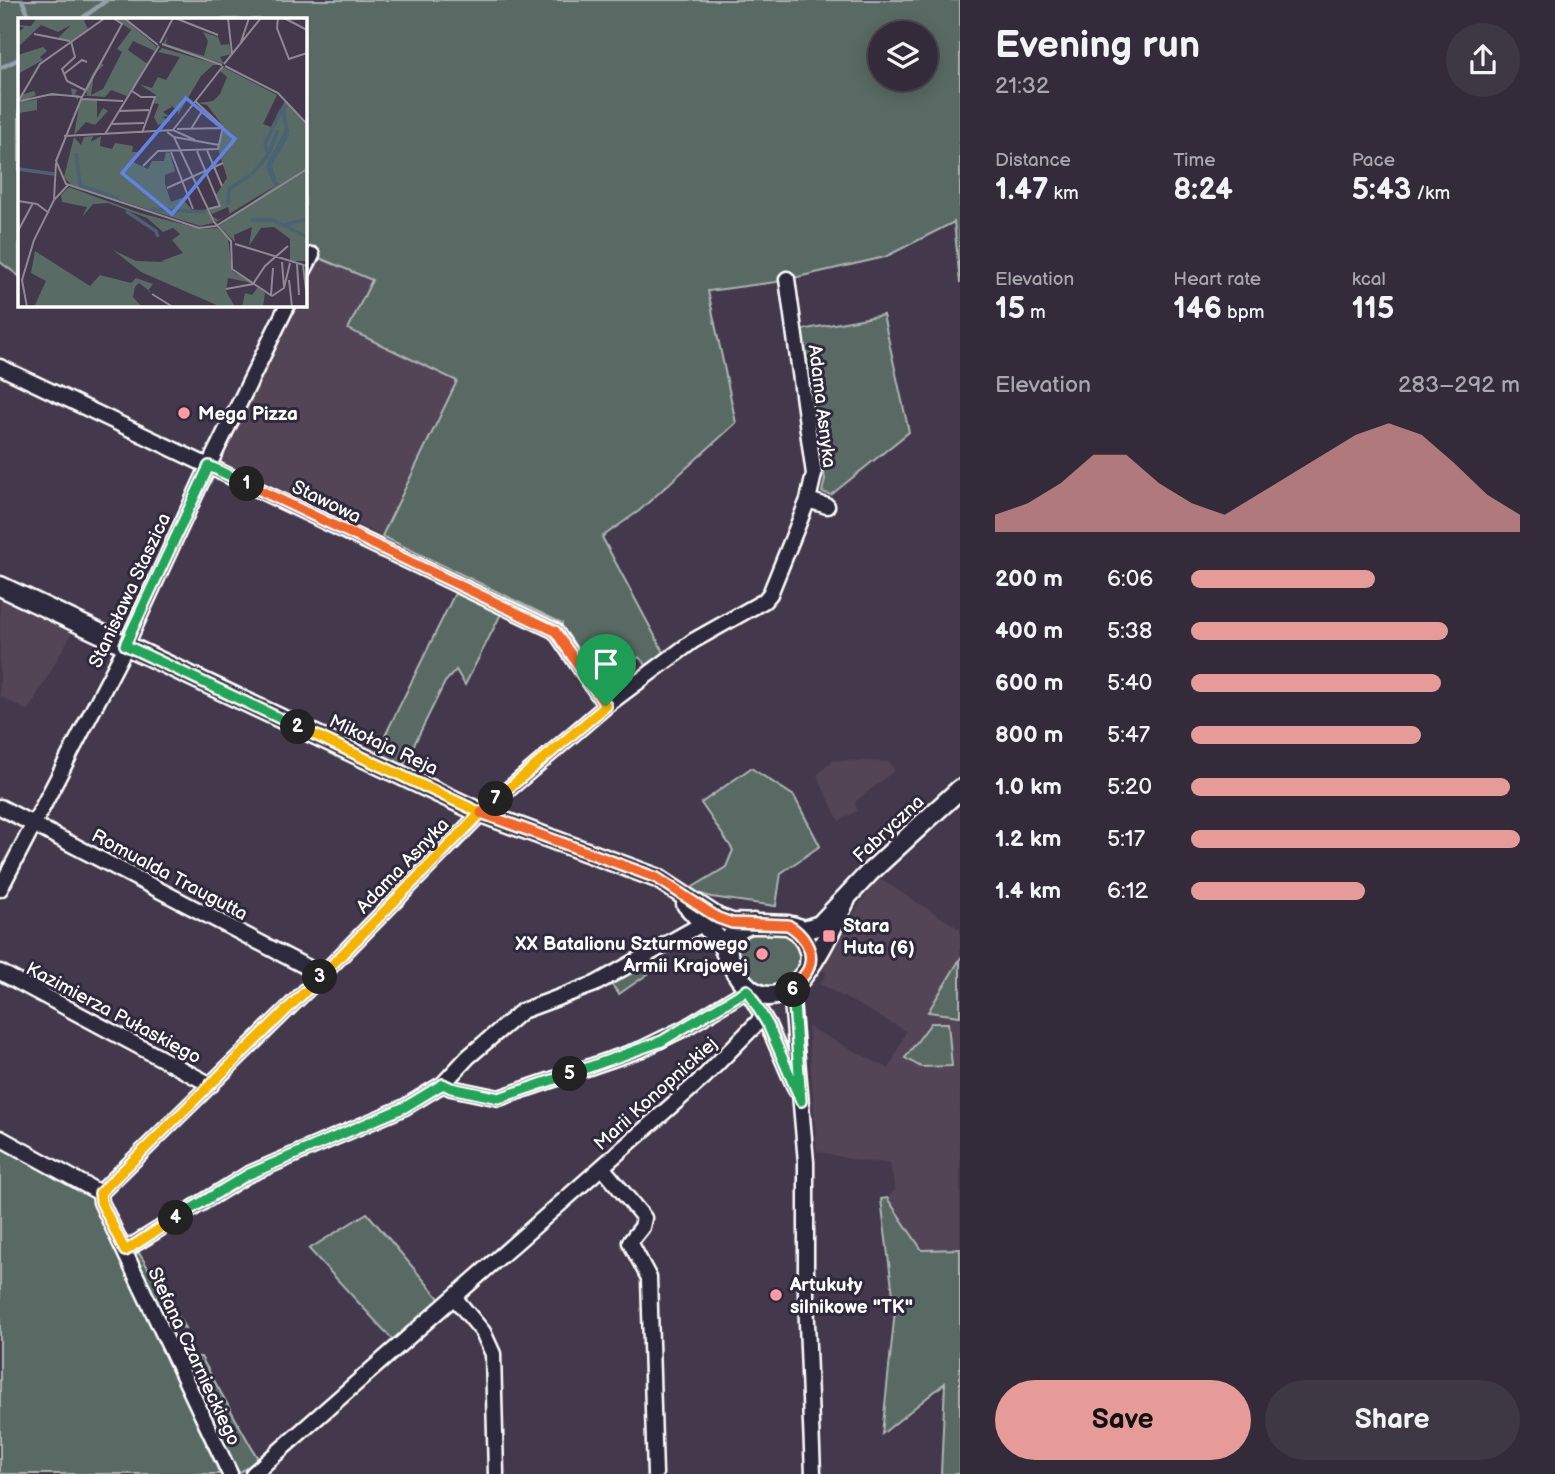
<!DOCTYPE html>
<html lang="en">
<head>
<meta charset="utf-8">
<style>
	:root { --surface:#332b39; --page:#3e3744; --text:#f1f3f6; --muted:#a9a7ae; --line:#4e4753; --accent:#e69b98 }
	body { margin:0; font-family:"Balsamiq Sans",sans-serif; background:var(--page); color:var(--text); height:100vh; display:flex; flex-direction:column; font-size:26px; white-space:nowrap }
	* { box-sizing:border-box; margin:0 }
	p { font-size:23px; color:var(--muted) }
	.icon { flex:none; width:38px; height:38px; fill:none; stroke:currentColor; stroke-width:2; stroke-linecap:round; stroke-linejoin:round }
	.map { position:relative; flex:1; overflow:hidden }
	.side { display:flex; flex-direction:column; background:var(--surface); width:595px }
	.side>* { flex:none }
	.fabs { position:absolute; left:868px; top:21px; display:grid; gap:14px }
	.fabs a { display:grid; place-items:center; width:70px; height:70px; border-radius:50%; background:var(--surface); box-shadow:0 4px 18px #0003,0 0 0 2px var(--line); font-size:35px }
	.pin { position:absolute; display:grid; place-items:center; width:60px; height:60px; color:#fff; margin:-72px -30px; border-radius:50% 50% 50% 0; rotate:-45deg; box-shadow:0 0 7px #0007 }
	.pin .icon { rotate:45deg }
	.km { position:absolute; width:35px; height:35px; margin:-18px; border-radius:50%; background:#222; color:#fff; font-size:19px; line-height:35px; text-align:center }
	.round { display:grid; place-items:center; flex:none; width:74px; height:74px; border-radius:37px; background:var(--page) }
	.head { display:flex; align-items:center; justify-content:space-between; height:119px; padding:0 35px }
	h1 { font-size:38px; font-weight:800; line-height:52px }
	.figures { display:grid; grid-template-columns:repeat(3,1fr); gap:10px; height:119px; padding:7px 35px }
	.figures div { display:grid; align-content:center }
	.figures b { font-size:30px; font-weight:800 }
	.figures small { font-size:19px; font-weight:400 }
	.figures p { font-size:19px }
	.chart { height:196px; padding:14px 35px }
	.chart p { display:flex; justify-content:space-between }
	.chart svg { width:100%; height:126px; margin-top:7px; fill:var(--accent); opacity:.7 }
	.primary-button { display:flex; gap:14px; margin-top:auto; padding:14px 35px }
	.primary-button a { flex:1; height:80px; border-radius:42px; background:var(--accent); color:#111; font-size:28px; font-weight:800; line-height:80px; text-align:center }
	.primary-button a+a { background:var(--page); color:var(--text) }
	ul { padding:0 35px; list-style:none; font-size:23px }
	li { display:grid; grid-template-columns:112px 84px 1fr; align-items:center; height:52px }
	li i { height:18px; border-radius:9px; background:var(--accent) }
	main { display:flex; flex:1; min-height:0 }
	.map>svg:first-child { display:block }
</style>
</head>
<body>
<main>
<div class="map">
<svg width="960" height="1474" viewBox="0 0 960 1474">
	<rect width="100%" height="100%" fill="#44394c"/>
	<filter id="ink" filterUnits="userSpaceOnUse"><feTurbulence type="fractalNoise" baseFrequency=".0143" numOctaves="2"/><feDisplacementMap in="SourceGraphic" scale="14" xChannelSelector="R" yChannelSelector="G"/><feConvolveMatrix kernelMatrix="1 2 1 2 8 2 1 2 1" color-interpolation-filters="sRGB"/></filter>
	<g filter="url(#ink)">
		<path fill="#524456" d="M 319,258 L 372,281 L 348,329 L 457,380 L 382,536 L 219,460 L 296,305 L 304,304 L 305,287 Z
			M 0,599 L 72,633 L 28,711 L 0,696 Z
			M 833,760 L 889,762 L 895,770 L 855,802 L 857,811 L 839,821 L 817,775 Z
			M 878,878 L 960,929 L 960,959 L 928,1011 L 960,1016 L 960,1249 L 922,1251 L 887,1198 L 895,1190 L 890,1163 L 858,1161 L 817,1151 L 808,1027 L 889,1069 L 906,1031 L 820,984 L 827,973 L 822,970 L 857,908 Z"/>
		<path fill="#586b64" stroke="#acb5b2" stroke-width="2" fill-rule="evenodd" d="M 0,0 L 960,0 L 960,283 L 954,222 L 885,257 L 776,282 L 708,291 L 736,423 L 639,511 L 602,537 L 664,653 L 647,666 L 639,657 L 599,688 L 561,632 L 562,623 L 382,536 L 457,381 L 348,329 L 372,280 L 305,252 L 304,19 L 19,19 L 19,276 L 0,262 ZM 880,33 L 926,33 L 926,79 L 880,79 Z
			M 883,315 L 909,432 L 831,495 L 822,492 L 825,479 L 801,330 Z
			M 455,593 L 501,614 L 465,685 L 456,670 L 445,682 L 403,767 L 376,754 Z
			M 751,768 L 794,796 L 820,846 L 781,873 L 776,906 L 711,897 L 688,890 L 726,867 L 733,850 L 701,803 Z
			M 751,931 C 764,932 784,931 794,940 C 820,963 764,1023 736,953 L 738,941 Z
			M 960,959 L 960,1016 L 928,1012 Z
			M 642,964 L 648,974 L 619,994 L 610,983 Z
			M 931,1023 L 948,1023 L 952,1066 L 921,1067 L 905,1058 Z
			M 0,1147 L 91,1196 L 220,1474 L 0,1474 Z
			M 887,1198 L 922,1250 L 960,1249 L 960,1474 L 941,1474 L 945,1383 L 882,1434 L 895,1311 L 881,1199 Z
			M 367,1213 L 443,1303 L 393,1340 L 309,1249 Z
			M 139,1253 L 185,1328 C 158,1326 143,1280 132,1257 Z
			M 190,1357 L 201,1357 L 258,1459 L 239,1473 L 185,1368 Z"/>
		<g fill="none" stroke-linecap="round" stroke-linejoin="round">
			<path stroke="#92a1ab" stroke-width="4.5" d="M 22,0 L 30,19
				M 81,19 L 107,0
				M 0,68 L 19,59"/>
			<g stroke="#fff" stroke-width="19">
				<path id="minor" d="M 304,270 L 312,255
					M 0,367 L 555,631 L 606,706
					M 808,500 L 827,506
					M 0,807 L 322,975
					M 0,889 L 122,654 L 209,465 L 288,304
					M 0,972 L 211,1085
					M 794,986 L 792,1001 L 806,1162 L 806,1297 L 813,1474
					M 443,1084 L 451,1088 L 499,1098 L 642,1049 L 685,1028 L 747,990 L 768,1025 L 796,1090
					M 0,1138 L 100,1193
					M 602,1167 L 644,1218 L 642,1227 L 630,1242 L 649,1278 L 655,1474
					M 100,1193 L 322,975 L 481,813 L 606,706 L 693,641 L 764,601 L 770,594 L 808,500 L 814,474 L 787,279
					M 100,1193 L 101,1202 L 230,1474
					M 125,1250 L 247,1175 L 405,1107 L 443,1084 L 468,1057 L 522,1011 L 595,984 L 702,924
					M 454,1297 L 483,1332 L 493,1354 L 496,1474
					M 253,1474 L 704,1077 L 763,1017"/>
			</g>
			<g stroke="#fff" stroke-width="23">
				<path id="tertiary" d="M 0,586 L 481,813 L 657,878 L 718,918 L 732,923 L 788,925 L 798,931 L 806,943 L 810,954 L 809,967
					M 686,904 L 722,944 L 728,959
					M 753,923 C 722,934 722,953 739,977 C 753,997 772,1003 793,986 C 813,970 835,922 846,899
					M 792,926 L 804,930 L 820,925 L 869,873 L 960,789"/>
			</g>
			<use href="#minor" stroke="#2f2a3d" stroke-width="14"/>
			<use href="#tertiary" stroke="#2f2a3d" stroke-width="18"/>
		</g>
	</g>
	<g fill="none" stroke-linecap="round" stroke-linejoin="round" filter="url(#ink)">
		<g stroke="#fff" stroke-width="14">
			<path id="split-1" d="M 247,484 L 555,631 L 606,706"/>
		</g>
		<g stroke="#fff" stroke-width="14">
			<path id="split-2" d="M 247,484 L 209,466 L 125,645 L 298,727"/>
		</g>
		<g stroke="#fff" stroke-width="14">
			<path id="split-3" d="M 298,727 L 481,813 L 320,977"/>
		</g>
		<g stroke="#fff" stroke-width="14">
			<path id="split-4" d="M 176,1218 L 125,1251 L 101,1202 L 100,1193 L 320,977"/>
		</g>
		<g stroke="#fff" stroke-width="14">
			<path id="split-5" d="M 176,1218 L 247,1175 L 405,1107 L 443,1084 L 451,1088 L 499,1098 L 570,1074"/>
		</g>
		<g stroke="#fff" stroke-width="14">
			<path id="split-6" d="M 570,1074 L 662,1041 L 747,990 L 768,1025 L 801,1101 L 793,990"/>
		</g>
		<g stroke="#fff" stroke-width="14">
			<path id="split-7" d="M 496,799 L 481,813 L 657,878 L 718,918 L 732,923 L 788,925 C 802,933 815,950 809,967 C 806,977 796,981 793,990"/>
		</g>
		<g stroke="#fff" stroke-width="14">
			<path id="split-8" d="M 496,799 L 606,706"/>
		</g>
		<use href="#split-1" stroke="#f0652b" stroke-width="9"/>
		<use href="#split-2" stroke="#22a559" stroke-width="9"/>
		<use href="#split-3" stroke="#f5b400" stroke-width="9"/>
		<use href="#split-4" stroke="#f5b400" stroke-width="9"/>
		<use href="#split-5" stroke="#22a559" stroke-width="9"/>
		<use href="#split-6" stroke="#22a559" stroke-width="9"/>
		<use href="#split-7" stroke="#f0652b" stroke-width="9"/>
		<use href="#split-8" stroke="#f5b400" stroke-width="9"/>
	</g>
	<g fill="#ff9aa2" stroke="#2f2a3d" stroke-width="2.5">
		<circle cx="184" cy="413" r="7"/>
		<rect x="822" y="929" width="14" height="14" rx="3.5"/>
		<circle cx="762" cy="954" r="7"/>
		<circle cx="776" cy="1295" r="7"/>
	</g>
	<g text-anchor="middle" stroke-width="6" stroke-linejoin="round" paint-order="stroke">
		<g font-size="19" fill="#fff" stroke="#2f2a3d">
			<text transform="translate(823 406) rotate(83)" y="7">Adama Asnyka</text>
			<text transform="translate(327 501) rotate(26)" y="7">Stawowa</text>
			<text transform="translate(129 590) rotate(-65)" y="7">Stanisława Staszica</text>
			<text transform="translate(384 744) rotate(25)" y="7">Mikołaja Reja</text>
			<text transform="translate(888 828) rotate(-43)" y="7">Fabryczna</text>
			<text transform="translate(402 865) rotate(-46)" y="7">Adama Asnyka</text>
			<text transform="translate(170 874) rotate(28)" y="7">Romualda Traugutta</text>
			<text transform="translate(114 1012) rotate(28)" y="7">Kazimierza Pułaskiego</text>
			<text transform="translate(655 1093) rotate(-42)" y="7">Marii Konopnickiej</text>
			<text transform="translate(195 1356) rotate(65)" y="7">Stefana Czarnieckiego</text>
		</g>
		<g font-size="19" font-weight="bold" fill="#fff" stroke="#2f2a3d" text-anchor="start">
			<text x="198" y="420">Mega Pizza</text>
			<text x="843" y="932">Stara<tspan x="843" dy="22">Huta (6)</tspan></text>
			<text x="748" y="950" text-anchor="end">XX Batalionu Szturmowego<tspan x="748" dy="22">Armii Krajowej</tspan></text>
			<text x="790" y="1291">Artukuły<tspan x="790" dy="22">silnikowe "TK"</tspan></text>
		</g>
	</g>
	<g transform="translate(18 18)">
		<rect width="289" height="289" fill="#44394c"/>
		<path d="M 70,0 L 66,3 L 70,11 L 53,23 L 40,20 L 53,7 L 40,14 L 23,7 L 0,29 L 0,14 L 6,10 L 0,7 L 13,8 L 18,1 ZM 96,0 L 105,0 L 138,28 L 137,33 L 115,23 L 110,32 L 128,45 L 132,43 L 109,78 L 93,72 L 87,79 L 61,77 L 60,82 L 56,78 L 26,78 L 4,84 L 32,79 L 19,81 L 19,92 L 1,95 L 3,77 L 16,73 L 18,77 L 4,83 L 13,80 L 30,77 L 54,77 L 53,70 L 59,72 L 57,77 L 69,77 L 68,69 L 75,55 L 82,45 L 86,47 L 76,56 L 73,77 L 85,71 L 104,34 L 99,31 L 113,12 ZM 185,14 L 200,19 L 203,27 L 211,26 L 213,36 L 202,39 L 206,46 L 150,28 L 146,25 L 149,18 L 148,26 L 186,38 L 190,23 ZM 25,29 L 29,33 L 22,39 L 25,42 L 0,56 L 0,37 ZM 144,30 L 202,47 L 195,47 L 183,58 L 160,97 L 160,93 L 151,86 L 154,89 L 145,94 L 151,98 L 144,99 L 153,103 L 140,107 L 136,99 L 141,86 L 134,85 L 138,77 L 121,66 L 134,70 L 140,59 L 148,62 L 162,39 L 140,34 ZM 205,49 L 259,77 L 245,106 L 253,109 L 267,83 L 289,107 L 289,243 L 272,243 L 272,221 L 256,209 L 243,210 L 231,228 L 234,209 L 216,217 L 217,224 L 201,208 L 260,166 L 258,164 L 257,168 L 198,204 L 194,198 L 200,202 L 212,196 L 210,189 L 194,196 L 191,191 L 201,189 L 198,177 L 209,160 L 200,131 L 206,109 L 189,87 L 180,85 L 195,83 L 202,76 L 209,59 L 202,53 ZM 62,82 L 79,82 L 79,100 L 85,90 L 90,93 L 77,107 L 68,104 L 56,117 ZM 75,118 L 73,124 L 83,118 L 82,128 L 94,131 L 97,125 L 115,128 L 114,134 L 120,134 L 115,144 L 130,151 L 134,143 L 146,143 L 148,134 L 152,135 L 157,153 L 147,157 L 147,166 L 153,184 L 164,180 L 175,193 L 190,191 L 195,205 L 182,208 L 53,167 L 46,159 L 56,119 L 63,127 L 66,119 ZM 51,169 L 122,195 L 183,211 L 199,210 L 210,220 L 214,253 L 234,265 L 210,260 L 208,273 L 217,289 L 203,289 L 123,254 L 95,232 L 118,243 L 148,244 L 143,243 L 165,235 L 154,222 L 162,216 L 155,210 L 145,214 L 129,200 L 90,185 L 75,186 L 64,199 L 69,189 L 44,184 L 43,177 ZM 17,233 L 72,268 L 82,257 L 113,265 L 118,260 L 135,266 L 130,273 L 134,275 L 121,265 L 117,269 L 115,279 L 124,289 L 16,289 L 28,263 L 13,255 ZM 240,269 L 247,275 L 245,289 L 224,289 L 227,275 L 234,277 Z" fill="#586b64"/>
		<path fill="none" stroke="#4a6273" stroke-width="3.5" d="M 268,87 L 265,95 L 270,115M 58,135 L 62,167M 250,136 L 247,126 L 263,92M 250,147 L 269,112 L 265,88M 249,148 L 258,167M 0,151 L 36,156M 234,156 L 250,137 L 260,112M 257,163 L 252,147 L 270,116M 61,167 L 101,181M 210,187 L 211,171 L 233,157M 133,191 L 187,194M 108,193 L 138,213 L 140,219M 233,202 L 255,202 L 289,219M 266,207 L 289,201"/>
		<path fill="none" stroke="#8f8894" stroke-width="2" d="M 106,0 L 140,27M 157,0 L 200,17M 210,0 L 214,36M 260,0 L 259,10 L 271,41 L 289,35M 266,0 L 289,12M 16,16 L 52,23M 53,23 L 57,39 L 44,51 L 49,63 L 67,72M 223,24 L 231,0M 142,25 L 155,0M 144,26 L 204,47M 206,46 L 243,0M 207,48 L 260,75 L 289,106M 46,56 L 64,42 L 69,44M 114,73 L 123,79 L 137,79 L 124,115M 64,79 L 104,6 L 95,0M 63,81 L 105,83M 1,82 L 22,46 L 87,0M 2,83 L 34,76 L 64,79 L 38,143 L 48,166 L 181,210 L 198,208 L 289,151M 177,83 L 205,109 L 200,131M 101,93 L 131,92M 93,106 L 126,105M 159,111 L 205,110M 173,111 L 186,90M 155,112 L 205,48M 149,114 L 156,119 L 196,204 L 213,223 L 214,251 L 254,278M 87,116 L 141,28M 46,118 L 155,112 L 177,122M 156,119 L 201,127M 189,132 L 204,168M 179,133 L 202,188 L 190,191M 153,134 L 175,191M 125,148 L 140,133 L 200,131M 149,170 L 205,145M 36,181 L 38,145M 0,183 L 19,186 L 31,195M 0,213 L 15,185M 217,226 L 289,248M 264,244 L 266,269M 279,246 L 281,277M 285,247 L 289,280M 271,262 L 274,289M 208,271 L 235,266 L 247,248 L 270,228M 134,276 L 155,289M 253,277 L 255,250M 254,278 L 266,270 L 272,245M 9,289 L 4,262 L 16,222 L 36,182 L 50,167"/>
		<path fill="#6183e4" fill-opacity="0.15" stroke="#6183e4" stroke-width="3.5" d="M 168,80 L 217,121 L 154,196 L 104,155 Z"/>
		<rect width="289" height="289" fill="none" stroke="#fff" stroke-width="3.5"/>
	</g>
</svg>
<div class="fabs">
<a><svg class="icon" aria-label="layers" viewBox="0 0 24 24"><path d="M12 4l9 5-9 5-9-5zM3 14l9 5 9-5"/></svg></a>
</div>
<div class="pin" style="left:606px;top:706px;background:#1e9e55"><svg class="icon" aria-label="arrive" viewBox="0 0 24 24"><path d="M6 21V4h12l-3 4 3 4H6"/></svg></div>
<b class="km" style="left:247px;top:484px">1</b>
<b class="km" style="left:298px;top:727px">2</b>
<b class="km" style="left:320px;top:977px">3</b>
<b class="km" style="left:176px;top:1218px">4</b>
<b class="km" style="left:570px;top:1074px">5</b>
<b class="km" style="left:793px;top:990px">6</b>
<b class="km" style="left:496px;top:799px">7</b>
</div>
<section class="side">
<div class="head"><div><h1>Evening run</h1><p>21:32</p></div><a class="round"><svg class="icon" aria-label="share" viewBox="0 0 24 24"><path d="M12 15V3M7 8l5-5 5 5M5 13v7h14v-7"/></svg></a></div>
<div class="figures">
<div><p>Distance</p><b>1.47<small> km</small></b></div>
<div><p>Time</p><b>8:24</b></div>
<div><p>Pace</p><b>5:43<small> /km</small></b></div>
</div>
<div class="figures">
<div><p>Elevation</p><b>15<small> m</small></b></div>
<div><p>Heart rate</p><b>146<small> bpm</small></b></div>
<div><p>kcal</p><b>115</b></div>
</div>
<div class="chart"><p><span>Elevation</span>283–292 m</p>
<svg viewBox="0 0 160 44" preserveAspectRatio="none"><path d="M0 44V38L10 34L20 27L30 17L40 17L50 27L60 34L70 38L80 31L90 24L100 17L110 10L120 6L130 10L140 20L150 31L160 38V44z"/></svg>
</div>
<ul>
<li><b>200 m</b>6:06<i style="width:56%"></i></li>
<li><b>400 m</b>5:38<i style="width:78%"></i></li>
<li><b>600 m</b>5:40<i style="width:76%"></i></li>
<li><b>800 m</b>5:47<i style="width:70%"></i></li>
<li><b>1.0 km</b>5:20<i style="width:97%"></i></li>
<li><b>1.2 km</b>5:17<i style="width:100%"></i></li>
<li><b>1.4 km</b>6:12<i style="width:53%"></i></li>
</ul>
<div class="primary-button"><a>Save</a><a>Share</a></div>
</section>
</main>
</body>
</html>
